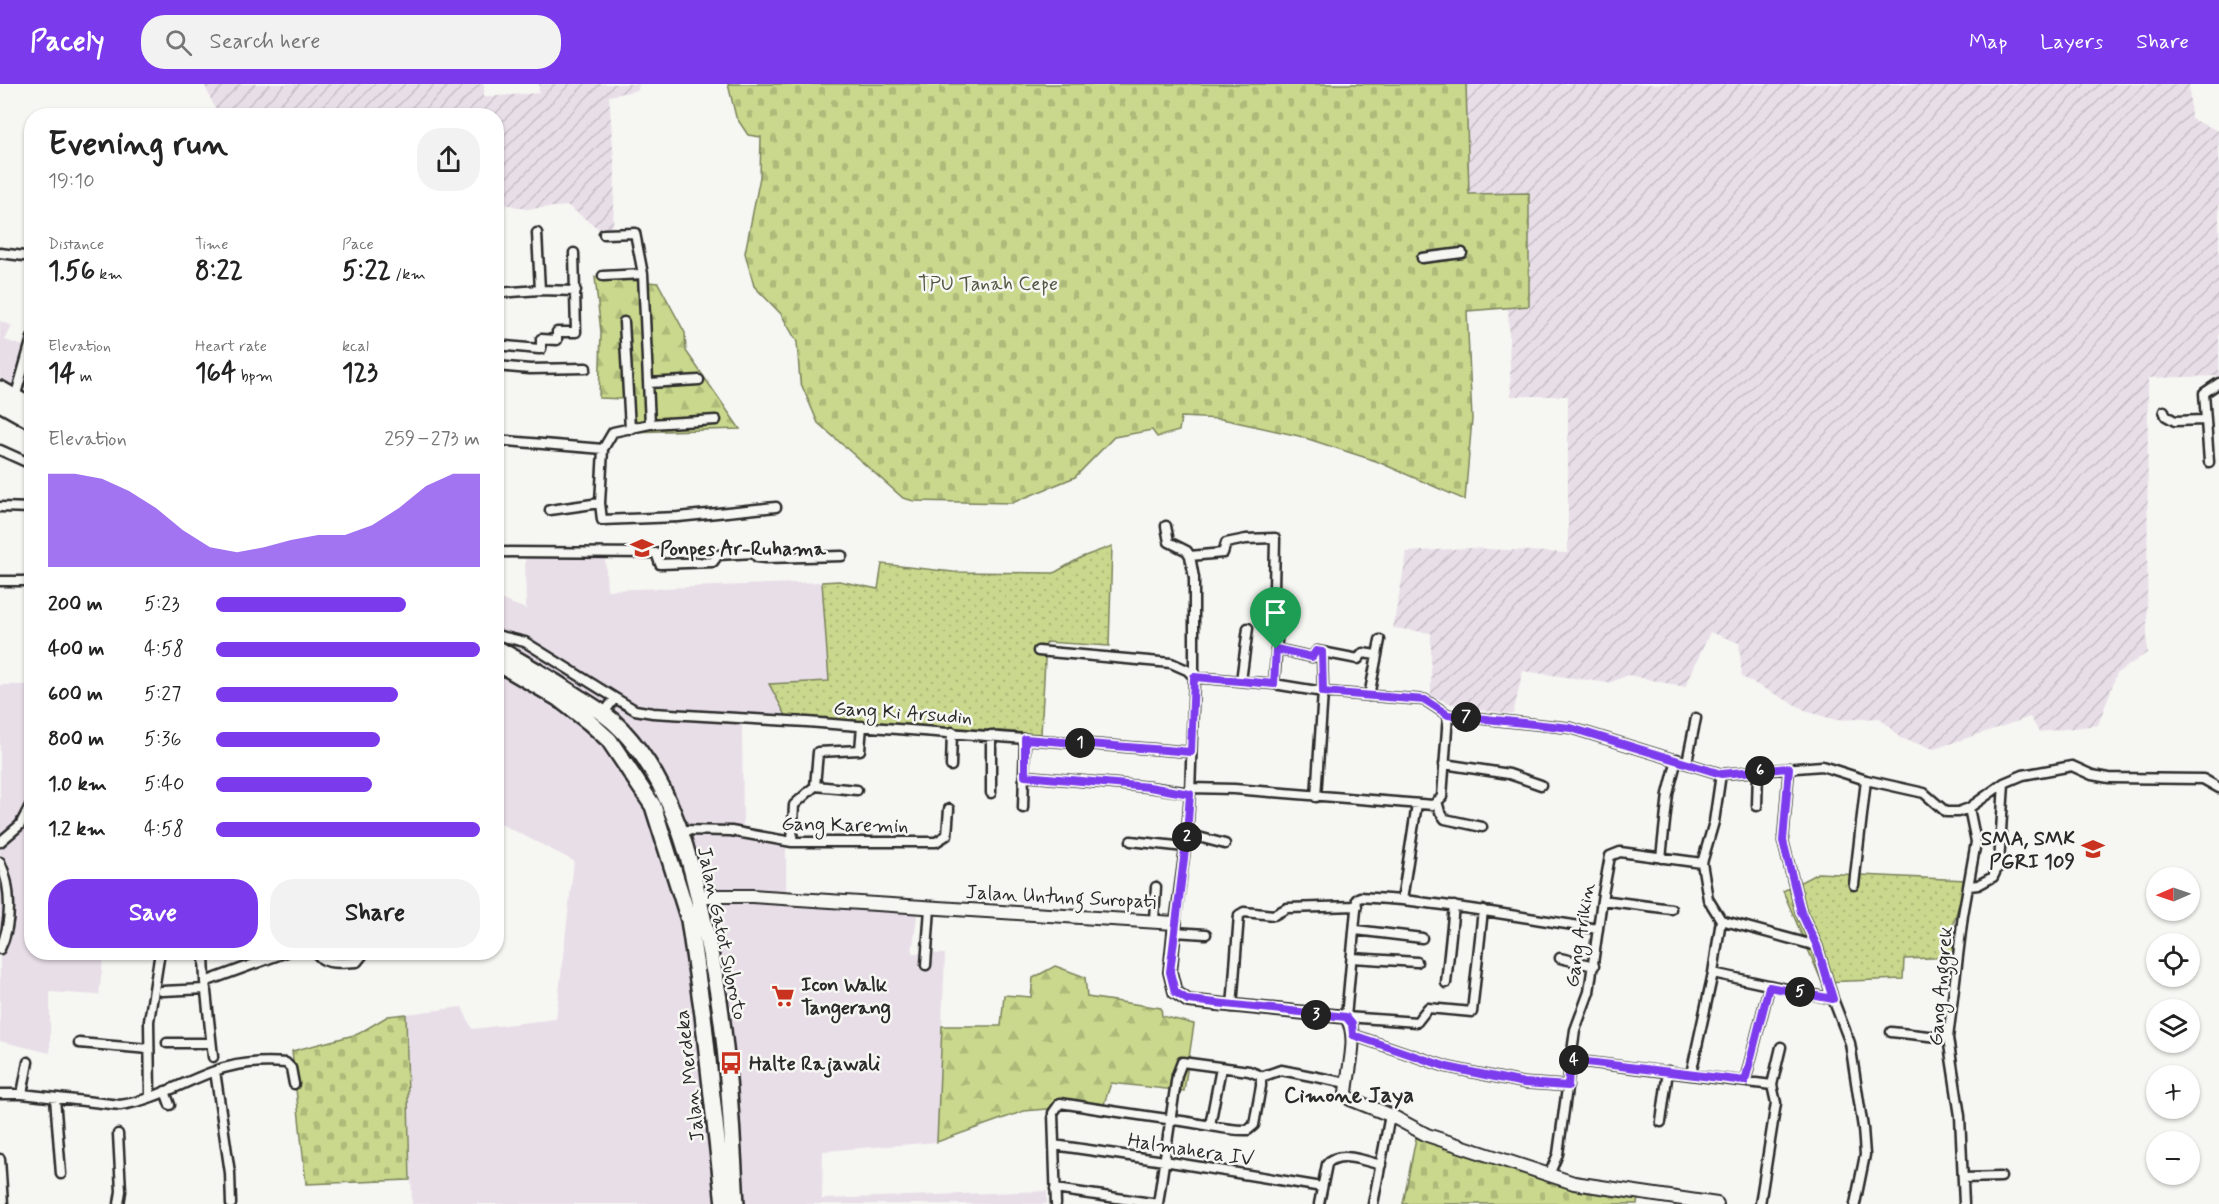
<!DOCTYPE html>
<html lang="en">
<head>
<meta charset="utf-8">
<style>
	:root { --surface:#fff; --page:#f2f2f2; --text:#222; --muted:#767676; --accent:#7c3aed }
	body { margin:0; font-family:Mynerve,sans-serif; background:var(--page); color:var(--text); height:100vh; display:flex; flex-direction:column; font-size:22px; white-space:nowrap }
	* { box-sizing:border-box; margin:0 }
	p { font-size:20px; color:var(--muted) }
	.icon { flex:none; width:33px; height:33px; fill:none; stroke:currentColor; stroke-width:2; stroke-linecap:round; stroke-linejoin:round }
	.map { position:relative; flex:1; overflow:hidden }
	.details { position:absolute; left:24px; top:24px; width:480px; height:852px; display:flex; flex-direction:column; background:var(--surface); border-radius:24px; box-shadow:0 2px 4px #0004 }
	.details>* { flex:none }
	.needle { width:39px; rotate:268deg }
	.controls { position:absolute; left:2146px; top:783px; display:grid; gap:12px }
	.controls a { display:grid; place-items:center; width:54px; height:54px; border-radius:50%; background:var(--surface); box-shadow:0 2px 4px #0004; font-size:30px }
	.pin { position:absolute; display:grid; place-items:center; width:51px; height:51px; color:#fff; margin:-62px -26px; border-radius:50% 50% 50% 0; rotate:-45deg; box-shadow:0 0 6px #0007 }
	.pin .icon { rotate:45deg }
	.km { position:absolute; width:30px; height:30px; margin:-15px; border-radius:50%; background:#222; color:#fff; font-size:16px; line-height:30px; text-align:center }
	.round { display:grid; place-items:center; flex:none; width:63px; height:63px; border-radius:24px; background:var(--page) }
	.summary { display:flex; align-items:center; justify-content:space-between; height:102px; padding:0 24px }
	h1 { font-size:33px; font-weight:800; line-height:45px }
	.figures { display:grid; grid-template-columns:repeat(3,1fr); gap:9px; height:102px; padding:6px 24px }
	.figures div { display:grid; align-content:center }
	.figures b { font-size:26px; font-weight:800 }
	.figures small { font-size:16px; font-weight:400 }
	.figures p { font-size:16px }
	.chart { height:168px; padding:12px 24px }
	.chart p { display:flex; justify-content:space-between }
	.chart svg { width:100%; height:108px; margin-top:6px; fill:var(--accent); opacity:.7 }
	.action { display:flex; gap:12px; margin-top:auto; padding:12px 24px }
	.action a { flex:1; height:69px; border-radius:24px; background:var(--accent); color:#fff; font-size:24px; font-weight:800; line-height:69px; text-align:center }
	.action a+a { background:var(--page); color:var(--text) }
	ul { padding:0 24px; list-style:none; font-size:20px }
	li { display:grid; grid-template-columns:96px 72px 1fr; align-items:center; height:45px }
	li i { height:15px; border-radius:8px; background:var(--accent) }
	header { display:flex; align-items:center; gap:36px; box-sizing:border-box; height:84px; padding:0 30px; background:var(--accent); color:#fff }
	header strong { font-size:28px }
	nav { display:flex; gap:33px; margin-inline-start:auto; font-size:21px }
	.search { width:420px; height:54px; background:var(--page); display:flex; align-items:center; gap:15px; box-sizing:border-box; padding:0 21px; border-radius:24px; color:var(--muted); font-size:22px }
	.map>svg:first-child { display:block }
</style>
</head>
<body>
<header>
<strong>Pacely</strong>
<div class="search"><svg class="icon" aria-label="search" viewBox="0 0 24 24"><circle cx="10" cy="10" r="6"/><path d="M15 15l6 6"/></svg>Search here</div>
<nav><a>Map</a><a>Layers</a><a>Share</a></nav>
</header>
<div class="map">
<svg width="2219" height="1120" viewBox="0 0 2219 1120">
	<defs>
		<pattern id="industrial-furrows" width="10" height="10" patternUnits="userSpaceOnUse" patternTransform="scale(1.5)"><rect width="10" height="10" fill="#e8dee8"/><path d="M-1 1l2-2M0 10L10 0M9 11l2-2" fill="none" stroke="#c7bfc7"/></pattern>
		<pattern id="grass-dots" width="8" height="8" patternUnits="userSpaceOnUse" patternTransform="scale(1.5)"><rect width="8" height="8" fill="#c9d88c"/><path d="M2 2h.1M6 6h.1" fill="none" stroke="#adba79" stroke-width="1.8" stroke-linecap="round"/></pattern>
		<pattern id="forest-firs" width="22" height="20" patternUnits="userSpaceOnUse" patternTransform="scale(1.5)"><rect width="22" height="20" fill="#c9d88c"/><path d="M5 1l3.5 6h-7zM16 11l3.5 6h-7z" fill="#adba79"/></pattern>
		<pattern id="cemetery-stones" width="16" height="16" patternUnits="userSpaceOnUse" patternTransform="scale(1.5)"><rect width="16" height="16" fill="#c9d88c"/><path d="M2 7V4a2 2 0 0 1 4 0v3zM10 15v-3a2 2 0 0 1 4 0v3z" fill="#adba79"/></pattern>
	</defs>
	<rect width="100%" height="100%" fill="#f6f6f2"/>
	<filter id="ink" filterUnits="userSpaceOnUse"><feTurbulence type="fractalNoise" baseFrequency=".0167" numOctaves="2"/><feDisplacementMap in="SourceGraphic" scale="12" xChannelSelector="R" yChannelSelector="G"/><feConvolveMatrix kernelMatrix="1 2 1 2 8 2 1 2 1" color-interpolation-filters="sRGB"/></filter>
	<g filter="url(#ink)">
		<path fill="#e8dee8" d="M 0,237 L 12,242 L 5,256 L 29,264 L 13,332 L 0,325 Z
			M 525,468 L 605,471 L 607,506 L 822,498 L 829,598 L 770,600 L 790,639 L 742,635 L 743,746 L 786,756 L 786,815 L 919,817 L 912,869 L 945,870 L 937,1058 L 823,1067 L 822,1115 L 1047,1107 L 1047,1120 L 412,1120 L 406,930 L 462,923 L 472,945 L 556,935 L 574,777 L 497,738 L 498,716 L 496,715 L 497,514 L 526,525 Z
			M 0,601 L 31,601 L 32,868 L 104,869 L 99,911 L 50,908 L 50,969 L 0,957 Z"/>
		<path fill="url(#industrial-furrows)" d="M 204,0 L 484,0 L 484,13 L 539,9 L 539,0 L 639,0 L 638,6 L 609,12 L 615,89 L 613,142 L 599,145 L 568,122 L 526,125 L 497,118 L 496,32 L 218,31 Z
			M 1466,0 L 2189,0 L 2191,35 L 2219,47 L 2219,292 L 2148,294 L 2147,569 L 2117,589 L 2098,641 L 2039,648 L 2030,633 L 1934,665 L 1900,654 L 1880,634 L 1836,636 L 1809,628 L 1742,593 L 1739,559 L 1710,548 L 1685,603 L 1628,591 L 1609,599 L 1523,587 L 1513,630 L 1463,624 L 1431,612 L 1431,549 L 1393,544 L 1407,468 L 1467,464 L 1568,469 L 1568,312 L 1511,312 L 1508,223 L 1529,221 L 1528,109 L 1469,110 Z"/>
		<path fill="url(#grass-dots)" stroke="#7a825c" stroke-width="1.5" d="M 1112,462 L 1109,562 L 1046,558 L 1041,650 L 888,639 L 790,639 L 769,600 L 829,597 L 822,498 L 839,497 L 878,505 L 882,480 L 953,488 L 1054,489 L 1082,473 Z
			M 1818,789 L 1966,796 L 1949,855 L 1958,873 L 1904,875 L 1903,895 L 1822,898 L 1783,807 Z"/>
		<path fill="url(#forest-firs)" stroke="#7a825c" stroke-width="1.5" d="M 595,193 L 658,199 L 685,249 L 686,267 L 740,345 L 627,348 L 625,315 L 599,314 L 601,248 Z
			M 1055,882 L 1085,893 L 1087,913 L 1161,924 L 1162,932 L 1194,940 L 1184,1007 L 1111,999 L 1104,1020 L 1024,1027 L 937,1058 L 942,942 L 1001,942 L 1004,911 L 1031,913 L 1033,894 Z"/>
		<path fill="url(#cemetery-stones)" stroke="#7a825c" stroke-width="1.5" d="M 728,0 L 1466,0 L 1469,110 L 1529,109 L 1529,222 L 1467,227 L 1472,335 L 1465,416 L 1376,377 L 1299,352 L 1222,335 L 1181,333 L 1179,347 L 1157,353 L 1152,346 L 1114,353 L 1075,393 L 1012,419 L 914,417 L 903,414 L 818,339 L 800,297 L 797,258 L 781,230 L 754,202 L 745,169 L 760,93 L 761,53 L 748,51 L 736,33 Z
			M 406,930 L 410,1096 L 306,1100 L 292,967 L 358,950 L 388,932 Z
			M 1416,1054 L 1586,1108 L 1638,1115 L 1637,1120 L 1403,1120 Z"/>
		<g fill="none" stroke-linecap="round" stroke-linejoin="round">
			<g stroke="#2b2b2b" stroke-width="13">
				<path id="street" d="M 496,125 L 498,121
					M 537,149 L 540,206
					M 0,169 L 32,173
					M 1422,174 L 1462,169
					M 603,192 L 643,190
					M 496,209 L 540,206 L 576,207
					M 624,238 L 630,345
					M 496,261 L 539,265 L 541,265 L 541,255 L 557,256 L 557,248 L 576,248 L 574,169
					M 496,282 L 530,285 L 586,284
					M 649,299 L 699,296
					M 15,314 L 32,254
					M 2164,327 L 2166,332 L 2175,337 L 2204,336
					M 650,340 L 716,336
					M 496,356 L 603,365 L 613,348 L 650,340 L 643,190 L 635,149 L 604,150
					M 603,365 L 600,419 L 602,436 L 678,433 L 776,423
					M 0,366 L 31,380 L 32,378
					M 2209,378 L 2204,309 L 2219,299
					M 0,423 L 32,424
					M 550,426 L 600,419
					M 1166,442 L 1169,458 L 1187,467 L 1190,472 L 1194,494 L 1194,593 L 1190,709 L 1187,750 L 1175,839
					M 496,468 L 656,469 L 660,480 L 713,478 L 718,471 L 754,469 L 757,473 L 766,474 L 842,472
					M 1190,472 L 1223,469 L 1226,459 L 1246,455 L 1275,454 L 1274,506 L 1280,514 L 1274,600
					M 0,497 L 32,497
					M 496,551 L 525,558 L 615,614 L 604,629
					M 1276,565 L 1312,573 L 1317,567 L 1358,575 L 1363,569 L 1376,571
					M 1038,567 L 1171,579 L 1187,586 L 1194,593
					M 1194,593 L 1274,600 L 1323,608 L 1425,616 L 1448,631 L 1571,644 L 1721,690 L 1822,682 L 1866,696 L 1924,709 L 1946,728 L 1958,728 L 1969,724 L 2004,699 L 2023,691 L 2072,682 L 2092,691 L 2109,694 L 2203,695 L 2219,704
					M 1241,597 L 1248,544
					M 1369,612 L 1380,556
					M 615,614 L 635,626 L 653,629 L 807,638 L 1191,668
					M 991,651 L 991,709
					M 1687,678 L 1696,634
					M 1444,680 L 1509,690 L 1541,701
					M 951,682 L 952,648
					M 1789,684 L 1783,757 L 1801,828 L 1817,862
					M 1721,690 L 1714,738 L 1702,779 L 1708,815 L 1721,836
					M 1025,692 L 1149,703 L 1190,709
					M 815,702 L 857,706
					M 1190,704 L 1234,705 L 1433,721 L 1442,713 L 1448,631
					M 1316,713 L 1323,608 L 1322,568
					M 1437,717 L 1440,728 L 1445,735 L 1482,743
					M 1417,720 L 1402,816 L 1360,813 L 1357,815 L 1346,933 L 1417,938 L 1428,924 L 1472,928 L 1483,826
					M 1757,722 L 1758,687
					M 1023,724 L 1025,655
					M 680,746 L 731,747 L 792,758 L 936,758 L 947,751 L 949,725
					M 1187,750 L 1225,760
					M 1131,757 L 1185,763
					M 0,758 L 20,741 L 32,718
					M 792,758 L 794,721 L 815,702 L 818,668 L 860,666 L 862,642
					M 1661,774 L 1668,710 L 1677,675
					M 0,778 C 12,804 12,840 0,865
					M 1854,801 L 1866,696
					M 1969,802 L 1978,801 L 1993,793 L 1999,780 L 2004,699
					M 1402,816 C 1468,823 1532,835 1598,845
					M 1602,816 L 1671,825
					M 1154,836 L 1156,803
					M 1356,846 L 1422,854
					M 1174,848 L 1206,850
					M 204,868 L 205,898
					M 316,868 C 324,883 342,878 357,878 L 365,868
					M 1352,874 L 1417,878
					M 1560,874 L 1594,882
					M 926,881 L 930,824
					M 1713,889 L 1833,915
					M 1446,899 L 1454,822
					M 162,907 L 206,905
					M 1232,923 L 1239,831 L 1244,828 L 1274,831 L 1287,824 L 1357,822
					M 1891,948 L 1948,954
					M 1353,951 L 1447,983 L 1524,999 L 1568,1002
					M 79,959 L 149,965
					M 167,959 L 211,959
					M 213,973 L 205,898 L 287,868
					M 1570,976 L 1772,1001 L 1776,1019 L 1760,1120
					M 215,987 L 230,1089 L 231,1120
					M 1691,990 L 1713,889 L 1721,836 L 1817,862 L 1833,915 L 1850,959 L 1863,1044 L 1865,1071 L 1855,1120
					M 1261,993 L 1281,986 L 1347,999
					M 1745,997 L 1769,903
					M 1772,1001 L 1781,963
					M 165,1007 L 170,1021
					M 0,1010 L 22,1010 L 120,1021 C 152,1017 182,999 212,988 C 235,979 262,977 286,979 L 291,984 L 294,1000
					M 22,1010 L 28,978
					M 150,1012 L 149,937 L 160,868
					M 55,1014 L 61,1090
					M 1661,1038 L 1668,987
					M 1210,1041 L 1221,984
					M 118,1050 L 121,1107 L 119,1120
					M 1054,1061 L 1164,1077 L 1322,1103
					M 0,1075 L 3,1120
					M 1549,1091 L 1558,1070 L 1575,946 L 1589,908 L 1602,816 L 1610,772 L 1620,768 L 1702,779
					M 1963,1094 L 2001,1093
					M 1055,1105 L 1158,1120
					M 1056,1120 L 1053,1029 L 1060,1019 C 1103,1026 1146,1032 1188,1038 C 1208,1041 1229,1047 1248,1046 L 1254,1041 L 1261,1002 L 1261,993 L 1259,991 L 1249,987 L 1182,978 L 1177,991 L 1158,1120
					M 1319,1120 L 1327,1080 C 1339,1066 1365,1077 1381,1081
					M 1373,1120 L 1390,1031
					M 1964,1120 L 1960,1032 L 1948,954 L 1963,831 L 1976,758 L 1969,724"/>
			</g>
			<g stroke="#2b2b2b" stroke-width="16">
				<path id="secondary" d="M 699,812 L 752,812 L 1175,839 L 1170,888 L 1175,908 L 1188,917 L 1346,933 C 1360,951 1347,988 1346,1010 L 1350,1015 L 1390,1031 L 1427,1051 L 1574,1099 L 1717,1120"/>
			</g>
			<g stroke="#2b2b2b" stroke-width="20">
				<path id="highway" d="M 0,305 L 32,323
					M 0,319 L 32,337
					M 496,564 C 524,579 552,596 578,613 C 594,623 609,632 622,646 C 673,700 692,778 706,849 C 710,871 716,894 719,916 C 729,983 732,1052 736,1120
					M 496,578 L 558,614 L 589,638 L 609,656 L 653,722 L 689,836 L 703,931 L 724,1120"/>
			</g>
			<use href="#street" stroke="#f6f6f2" stroke-width="8"/>
			<use href="#secondary" stroke="#f6f6f2" stroke-width="12"/>
			<use href="#highway" stroke="#f6f6f2" stroke-width="15"/>
		</g>
	</g>
	<g fill="none" stroke-linecap="round" stroke-linejoin="round" filter="url(#ink)">
		<g stroke="#fff" stroke-width="12">
			<path id="route" d="M 1276,565 L 1312,573 L 1316,567 L 1322,568 L 1323,608 L 1425,616 L 1448,631 L 1571,644 L 1721,690 L 1789,684 L 1783,757 L 1801,828 L 1817,862 L 1833,915 L 1769,903 L 1745,997 L 1570,976 L 1568,1002 L 1524,999 L 1447,983 L 1353,951 L 1352,940 L 1346,933 L 1188,916 L 1175,908 L 1170,888 L 1187,750 L 1190,710 L 1149,703 L 1025,692 L 1025,655 L 1191,668 L 1194,593 L 1274,600 Z"/>
		</g>
		<use href="#route" stroke="#7c3aed" stroke-width="8"/>
	</g>
	<defs>
		<g id="school-bare" transform="scale(1.8)"><path d="M0-5L7-2L0 1L-7-2ZM-4 1L0 2.5L4 1V4Q0 6-4 4Z" fill="#c8321e" stroke="#f6f6f2" stroke-width="2.5" paint-order="stroke"/></g>
		<g id="supermarket-bare" transform="scale(1.8)"><path d="M-6-5.5h2.5l.6 2H6L4.5 2H-2.5L-4.4-4H-6ZM-1.5 3.2a1.3 1.3 0 1 0 .1 0ZM3 3.2a1.3 1.3 0 1 0 .1 0Z" fill="#c8321e" stroke="#f6f6f2" stroke-width="2.5" paint-order="stroke"/></g>
		<g id="bus-bare" transform="scale(1.8)"><path d="M-5-6H5V4H4V6H2V4H-2V6H-4V4H-5ZM-3.5-4V0h7V-4ZM-3.5 1.2v1.5H-2V1.2ZM2 1.2v1.5H3.5V1.2Z" fill="#c8321e" stroke="#f6f6f2" stroke-width="2.5" paint-order="stroke"/></g>
	</defs>
	<g fill-rule="evenodd">
		<use href="#school-bare" x="642" y="464"/>
		<use href="#school-bare" x="2093" y="765"/>
		<use href="#supermarket-bare" x="783" y="912"/>
		<use href="#bus-bare" x="731" y="979"/>
	</g>
	<g text-anchor="middle" stroke-width="5" stroke-linejoin="round" paint-order="stroke">
		<g font-size="20" fill="#525643" stroke="#f6f6f2">
			<text x="988" y="206">TPU Tanah Cepe</text>
		</g>
		<g font-size="20" font-weight="bold" fill="#2b2b2b" stroke="#f6f6f2" text-anchor="start">
			<text x="660" y="471">Ponpes Ar-Ruhama</text>
			<text x="2075" y="761" text-anchor="end">SMA, SMK<tspan x="2075" dy="23">PGRI 109</tspan></text>
			<text x="801" y="907">Icon Walk<tspan x="801" dy="23">Tangerang</tspan></text>
			<text x="749" y="986">Halte Rajawali</text>
		</g>
		<g font-size="20" fill="#2b2b2b" stroke="#f6f6f2">
			<text transform="translate(903 628) rotate(4)" y="7">Gang Ki Arsudin</text>
			<text transform="translate(845 740) rotate(1)" y="7">Gang Karemin</text>
			<text transform="translate(1061 812) rotate(3)" y="7">Jalan Untung Suropati</text>
			<text transform="translate(723 849) rotate(78)" y="7">Jalan Gatot Subroto</text>
			<text transform="translate(1579 851) rotate(-81)" y="7">Gang Arikin</text>
			<text transform="translate(1940 902) rotate(-85)" y="7">Gang Anggrek</text>
			<text transform="translate(689 992) rotate(-97)" y="7">Jalan Merdeka</text>
			<text transform="translate(1191 1065) rotate(9)" y="7">Halmahera IV</text>
		</g>
		<g font-size="22" font-weight="bold" fill="#2b2b2b" stroke="#f6f6f2">
			<text x="1349" y="1018">Cimone Jaya</text>
		</g>
	</g>
</svg>
<div class="controls">
<a><svg class="needle" viewBox="-14 -14 28 28"><path d="M0-13l5 13h-10z" fill="#e53935"/><path d="M0 13l5-13h-10z" fill="#767676"/></svg></a>
<a><svg class="icon" aria-label="locate" viewBox="0 0 24 24"><circle cx="12" cy="12" r="6"/><path d="M12 2v4M12 18v4M2 12h4M18 12h4"/></svg></a>
<a><svg class="icon" aria-label="layers" viewBox="0 0 24 24"><path d="M12 4l9 5-9 5-9-5zM3 14l9 5 9-5"/></svg></a>
<a>+</a>
<a>−</a>
</div>
<div class="pin" style="left:1276px;top:565px;background:#1e9e55"><svg class="icon" aria-label="arrive" viewBox="0 0 24 24"><path d="M6 21V4h12l-3 4 3 4H6"/></svg></div>
<b class="km" style="left:1080px;top:659px">1</b>
<b class="km" style="left:1187px;top:753px">2</b>
<b class="km" style="left:1316px;top:931px">3</b>
<b class="km" style="left:1574px;top:976px">4</b>
<b class="km" style="left:1800px;top:908px">5</b>
<b class="km" style="left:1760px;top:687px">6</b>
<b class="km" style="left:1466px;top:633px">7</b>
<section class="details">
<div class="summary"><div><h1>Evening run</h1><p>19:10</p></div><a class="round"><svg class="icon" aria-label="share" viewBox="0 0 24 24"><path d="M12 15V3M7 8l5-5 5 5M5 13v7h14v-7"/></svg></a></div>
<div class="figures">
<div><p>Distance</p><b>1.56<small> km</small></b></div>
<div><p>Time</p><b>8:22</b></div>
<div><p>Pace</p><b>5:22<small> /km</small></b></div>
</div>
<div class="figures">
<div><p>Elevation</p><b>14<small> m</small></b></div>
<div><p>Heart rate</p><b>164<small> bpm</small></b></div>
<div><p>kcal</p><b>123</b></div>
</div>
<div class="chart"><p><span>Elevation</span>259–273 m</p>
<svg viewBox="0 0 160 44" preserveAspectRatio="none"><path d="M0 44V6L10 6L20 8L30 13L40 20L50 29L60 36L70 38L80 36L90 33L100 31L110 31L120 27L130 20L140 11L150 6L160 6V44z"/></svg>
</div>
<ul>
<li><b>200 m</b>5:23<i style="width:72%"></i></li>
<li><b>400 m</b>4:58<i style="width:100%"></i></li>
<li><b>600 m</b>5:27<i style="width:69%"></i></li>
<li><b>800 m</b>5:36<i style="width:62%"></i></li>
<li><b>1.0 km</b>5:40<i style="width:59%"></i></li>
<li><b>1.2 km</b>4:58<i style="width:100%"></i></li>
</ul>
<div class="action"><a>Save</a><a>Share</a></div>
</section>
</div>
</body>
</html>
